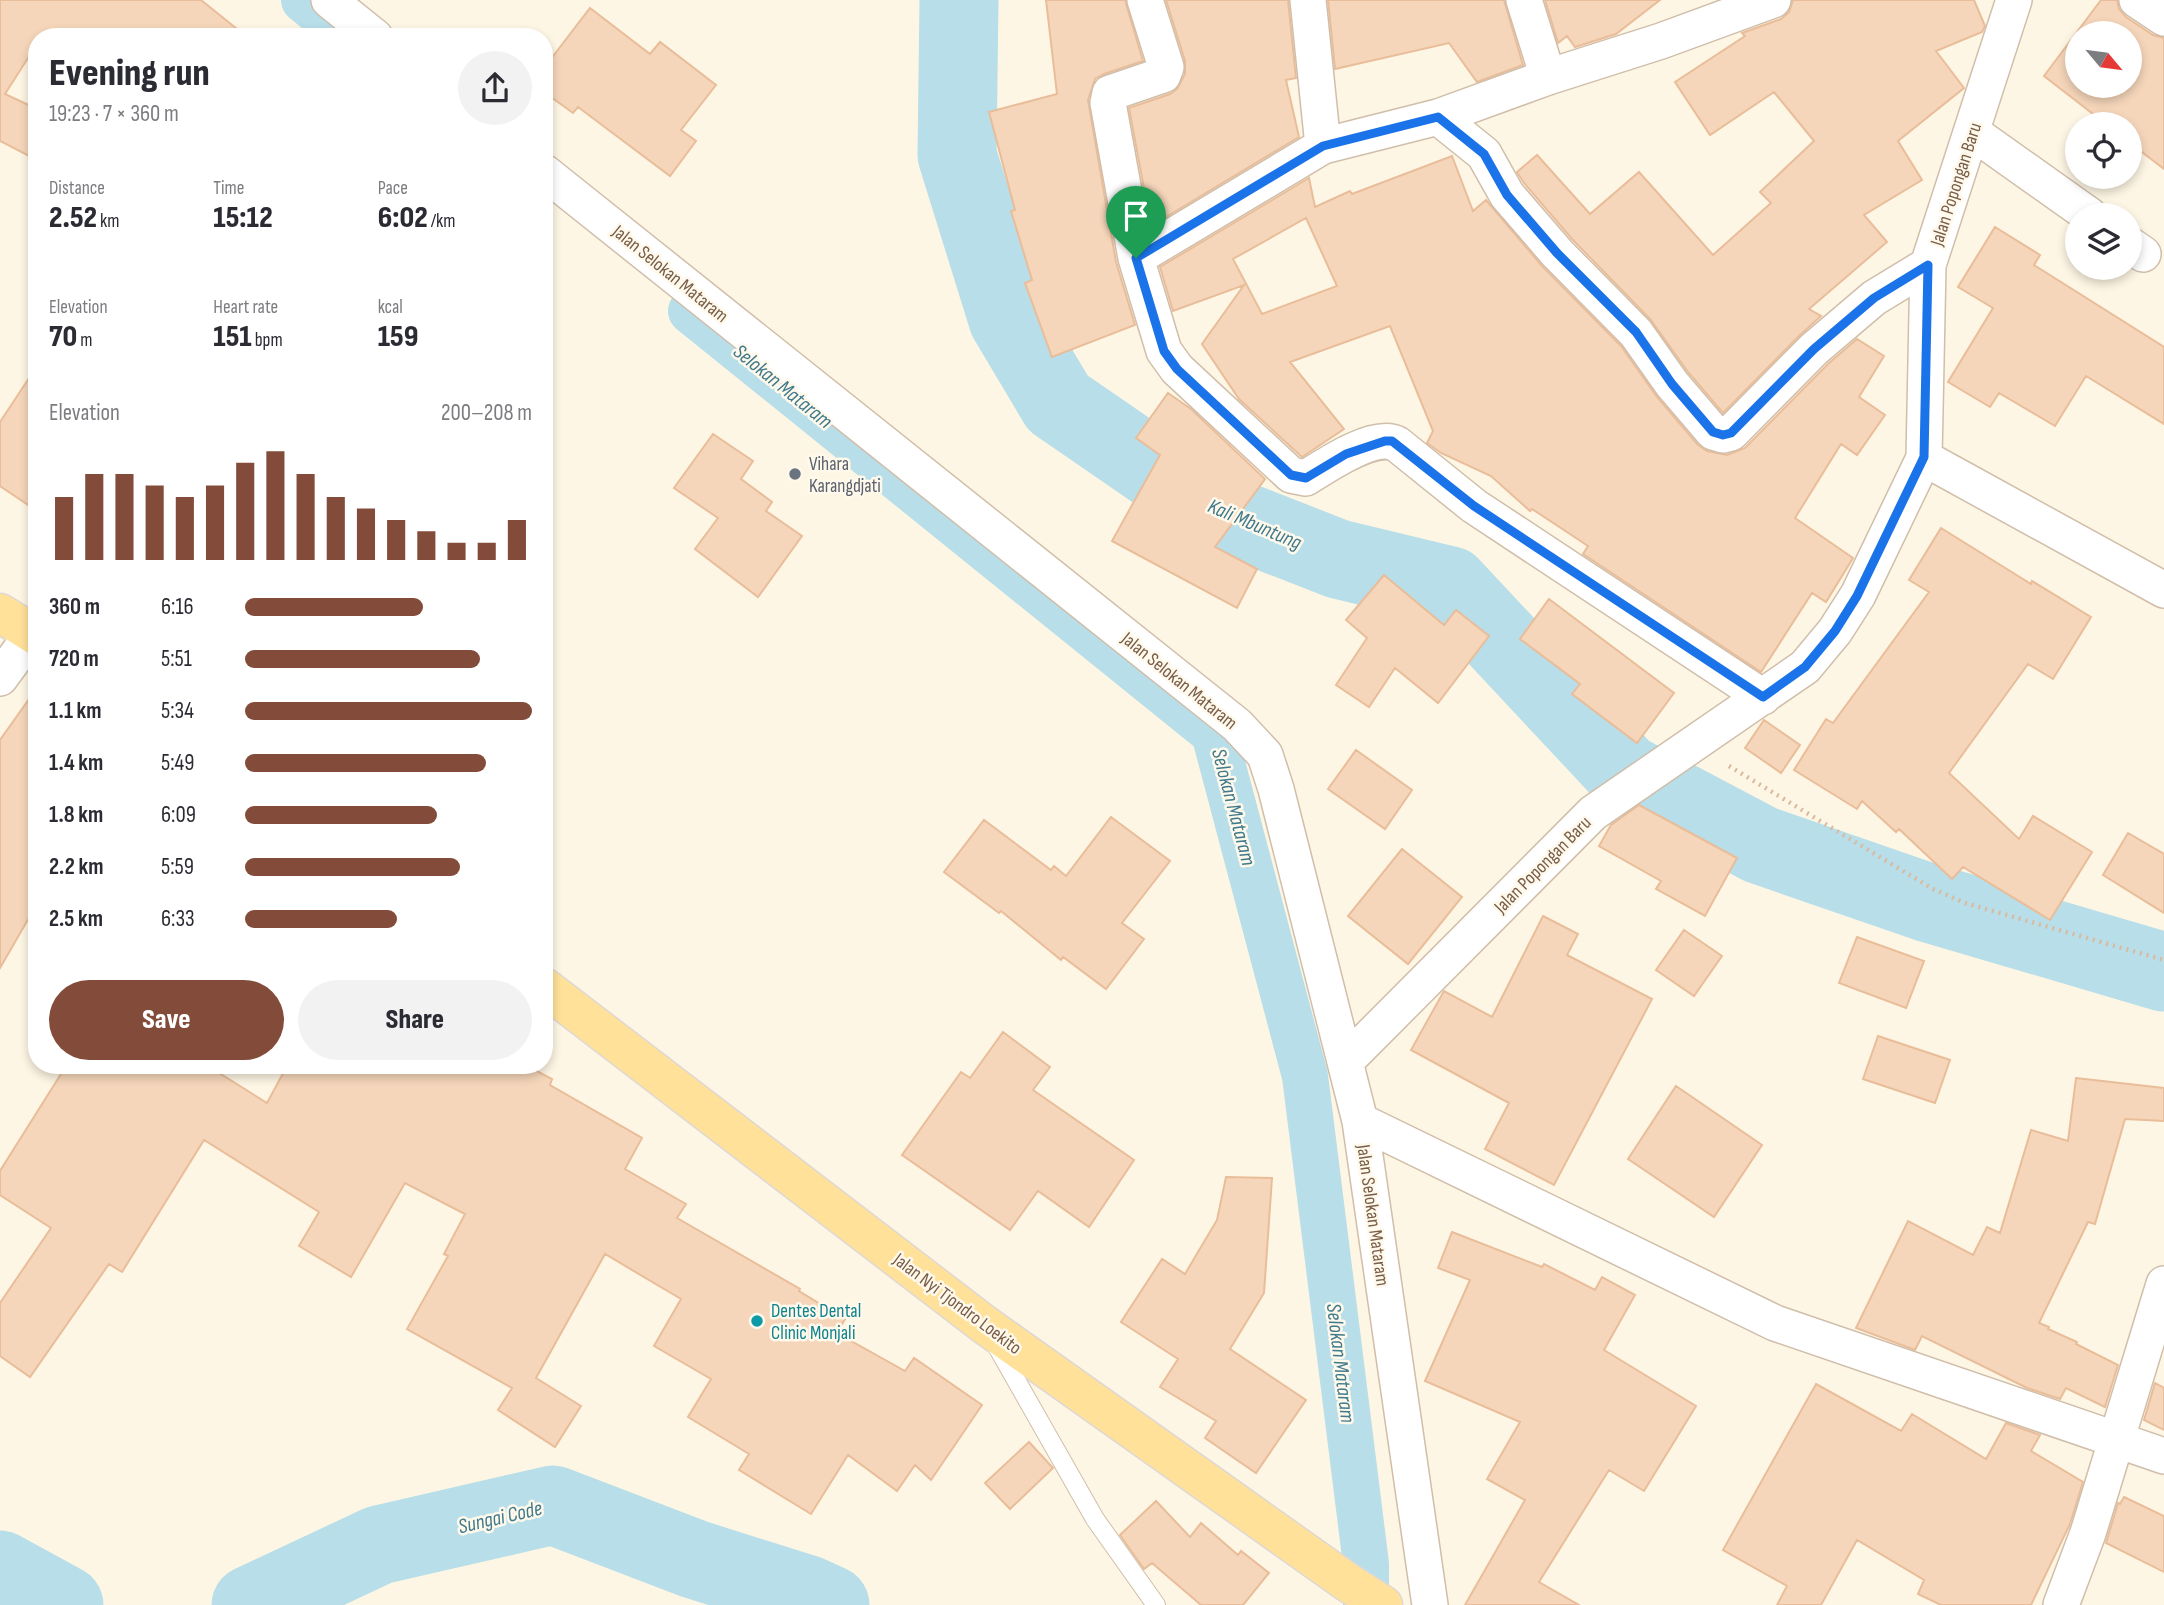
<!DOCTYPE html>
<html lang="en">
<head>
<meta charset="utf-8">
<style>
	:root { --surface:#fff; --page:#f2f2f3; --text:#2b2b33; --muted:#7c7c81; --accent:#834c3a }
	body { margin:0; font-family:"Sofia Sans Condensed",sans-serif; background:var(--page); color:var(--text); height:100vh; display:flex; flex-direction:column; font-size:26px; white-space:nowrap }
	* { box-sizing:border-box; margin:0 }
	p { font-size:23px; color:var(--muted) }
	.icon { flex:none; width:38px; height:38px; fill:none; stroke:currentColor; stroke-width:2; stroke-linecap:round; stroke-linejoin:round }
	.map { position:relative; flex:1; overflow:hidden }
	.details { position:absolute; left:28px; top:28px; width:525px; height:1046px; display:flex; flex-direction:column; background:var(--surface); border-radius:28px; box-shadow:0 4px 10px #0003 }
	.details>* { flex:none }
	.needle { width:46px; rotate:119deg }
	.buttons { position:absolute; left:2065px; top:21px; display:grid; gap:14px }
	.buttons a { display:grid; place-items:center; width:77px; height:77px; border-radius:50%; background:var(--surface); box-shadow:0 4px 10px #0003; font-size:35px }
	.pin { position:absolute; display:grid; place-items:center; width:60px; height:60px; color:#fff; margin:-72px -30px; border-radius:50% 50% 50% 0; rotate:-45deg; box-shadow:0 0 7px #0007 }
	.pin .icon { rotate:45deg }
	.round { display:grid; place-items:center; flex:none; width:74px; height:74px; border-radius:37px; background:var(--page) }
	.head { display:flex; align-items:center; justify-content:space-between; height:119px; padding:0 21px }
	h1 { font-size:38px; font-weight:800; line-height:52px }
	.metrics { display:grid; grid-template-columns:repeat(3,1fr); gap:10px; height:119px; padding:7px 21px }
	.metrics div { display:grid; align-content:center }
	.metrics b { font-size:30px; font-weight:800 }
	.metrics small { font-size:19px; font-weight:400 }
	.metrics p { font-size:19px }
	.chart { height:196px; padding:14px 21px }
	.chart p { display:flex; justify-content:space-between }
	.chart svg { width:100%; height:126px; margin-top:7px; stroke:var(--accent); stroke-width:6 }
	.cta { display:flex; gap:14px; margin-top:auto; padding:14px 21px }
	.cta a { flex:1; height:80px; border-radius:42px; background:var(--accent); color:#fff; font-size:28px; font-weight:800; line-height:80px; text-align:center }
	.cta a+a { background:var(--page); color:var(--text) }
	ul { padding:0 21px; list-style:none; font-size:23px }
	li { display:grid; grid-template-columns:112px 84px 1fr; align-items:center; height:52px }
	li i { height:18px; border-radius:9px; background:var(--accent) }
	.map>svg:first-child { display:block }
</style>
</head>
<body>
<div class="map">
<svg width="2164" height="1605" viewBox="0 0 2164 1605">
	<rect width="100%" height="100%" fill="#fef6e4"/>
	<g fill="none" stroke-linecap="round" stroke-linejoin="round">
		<path stroke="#b7dee9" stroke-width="46" d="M 304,0 L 349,37
			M 691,311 L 1214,733 L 1305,1076 L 1366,1564 L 1366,1605"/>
		<path stroke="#b7dee9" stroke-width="79" d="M 959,0 L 957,155 L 1008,319 L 1058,403 L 1215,511 L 1338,559 L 1450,586 L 1625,773 L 1761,845 L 1926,902 L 2164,972
			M 0,1570 L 64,1605
			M 251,1605 L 379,1545 L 553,1505 L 694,1559 L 808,1595 L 830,1605"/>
	</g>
	<path fill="#f5d6ba" stroke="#e9bd99" stroke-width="2" fill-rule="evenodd" d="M 0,0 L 201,0 L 247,37 L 37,37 L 37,44 L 5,94 L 37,109 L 37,160 L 0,141 Z
		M 1046,0 L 1125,0 L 1143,61 L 1104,74 L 1095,79 L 1088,100 L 1116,262 L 1135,325 L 1052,357 L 1025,283 L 1032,280 L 1011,211 L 1015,210 L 989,112 L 1057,94 Z
		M 1166,0 L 1288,0 L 1296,78 L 1286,80 L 1299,137 L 1151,226 L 1129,108 L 1170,94 L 1177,89 L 1185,74 L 1185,61 Z
		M 1328,0 L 1504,0 L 1523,65 L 1477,82 L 1449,43 L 1335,69 Z
		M 1545,0 L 1660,0 L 1616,34 L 1575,47 L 1567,36 L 1558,43 Z
		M 1793,0 L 1974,0 L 1985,26 L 1982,32 L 1936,51 L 1964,88 L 1898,141 L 1922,180 L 1864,215 L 1887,242 L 1809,309 L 1821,316 L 1800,335 L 1723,413 L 1688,372 L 1650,319 L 1572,239 L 1524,183 L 1517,172 L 1537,155 L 1590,214 L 1639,172 L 1713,255 L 1771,203 L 1760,192 L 1814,141 L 1774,92 L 1710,135 L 1675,82 L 1745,36 L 1742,33 L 1781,19 L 1789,12 Z
		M 2101,0 L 2117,0 L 2119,9 L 2126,17 L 2153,35 L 2164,38 L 2164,169 L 2130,143 L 2130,124 L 2106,124 L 2044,76 ZM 2077,33 L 2130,33 L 2130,86 L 2077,86 Z
		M 590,8 L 650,54 L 660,42 L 716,85 L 681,130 L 696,141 L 670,176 L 578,107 L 573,113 L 544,92 L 544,68 Z
		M 1452,156 L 1473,211 L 1486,200 L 1542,266 L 1621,346 L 1657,397 L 1698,445 L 1707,451 L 1727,455 L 1745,448 L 1828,364 L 1857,339 L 1884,356 L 1859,397 L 1885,415 L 1857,455 L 1841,444 L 1795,518 L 1853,558 L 1826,602 L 1812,593 L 1761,672 L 1583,554 L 1588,546 L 1532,509 L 1530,511 L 1491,476 L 1441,453 L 1427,443 L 1433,431 L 1390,326 L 1290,362 L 1344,429 L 1302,457 L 1239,399 L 1202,344 L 1244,285 L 1173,311 L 1160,267 L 1309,178 L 1315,207 L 1350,191 L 1352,194 ZM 1306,218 L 1337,286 L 1262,314 L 1233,259 Z
		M 1995,227 L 2040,255 L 2034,265 L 2164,347 L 2164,424 L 2086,376 L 2055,426 L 1999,393 L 1990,407 L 1948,382 L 1993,308 L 1958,287 Z
		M 37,366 L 37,511 L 0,486 L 0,422 Z
		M 1168,393 L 1191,409 L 1265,479 L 1215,547 L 1257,569 L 1237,608 L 1112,541 L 1160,455 L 1136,438 Z
		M 713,434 L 753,461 L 741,479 L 772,502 L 766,511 L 802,536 L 758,597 L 695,549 L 718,518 L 674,488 Z
		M 1941,528 L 2031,584 L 2032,581 L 2091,617 L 2053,679 L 2028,664 L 1949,773 L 2019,839 L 2033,816 L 2092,852 L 2050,920 L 1963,867 L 1952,879 L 1899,829 L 1896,832 L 1862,801 L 1857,809 L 1794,770 L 1826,719 L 1833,723 L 1929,592 L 1909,580 Z
		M 1384,575 L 1444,625 L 1456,610 L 1489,636 L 1438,703 L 1395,668 L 1369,707 L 1336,685 L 1367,638 L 1346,620 Z
		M 1549,599 L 1674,693 L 1637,743 L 1572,694 L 1580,684 L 1520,639 Z
		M 37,688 L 37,904 L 0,968 L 0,740 Z
		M 1764,720 L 1800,745 L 1781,773 L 1745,748 Z
		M 1356,750 L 1412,790 L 1385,829 L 1328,789 Z
		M 1639,805 L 1737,858 L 1705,916 L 1656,889 L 1661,881 L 1599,846 L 1611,825 Z
		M 1111,817 L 1170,861 L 1122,923 L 1144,939 L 1106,989 L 1063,957 L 1061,960 L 1001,911 L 999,913 L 944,872 L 984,820 L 1051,870 L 1054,866 L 1066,876 Z
		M 2128,833 L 2164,854 L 2164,913 L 2103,875 Z
		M 1402,849 L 1462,897 L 1408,964 L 1348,916 Z
		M 1543,916 L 1578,934 L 1567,955 L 1652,999 L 1554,1185 L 1485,1149 L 1509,1103 L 1411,1050 L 1444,991 L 1492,1017 Z
		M 1684,930 L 1722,956 L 1694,996 L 1656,970 Z
		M 1857,937 L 1924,961 L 1906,1008 L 1839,983 Z
		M 1003,1032 L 1050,1067 L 1033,1090 L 1134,1160 L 1089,1227 L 1038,1191 L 1010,1230 L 902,1155 L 961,1072 L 970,1078 Z
		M 1878,1036 L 1950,1060 L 1935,1103 L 1863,1079 Z
		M 66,1066 L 208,1066 L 267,1103 L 287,1066 L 527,1066 L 552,1079 L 550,1085 L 642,1138 L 625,1169 L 686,1204 L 677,1218 L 800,1289 L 799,1291 L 845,1319 L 837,1333 L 905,1371 L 914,1358 L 982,1405 L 931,1480 L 915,1465 L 897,1491 L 848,1455 L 811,1514 L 739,1470 L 749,1454 L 688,1417 L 711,1379 L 654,1346 L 681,1299 L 605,1254 L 536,1378 L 581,1406 L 555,1447 L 498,1410 L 512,1388 L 407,1329 L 448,1256 L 444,1254 L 465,1214 L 405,1183 L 351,1277 L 299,1246 L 319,1212 L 204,1140 L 122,1272 L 109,1264 L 30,1377 L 0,1356 L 0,1303 L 51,1228 L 0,1195 L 0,1171 Z
		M 2076,1078 L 2164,1088 L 2164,1121 L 2125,1119 L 2095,1224 L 2088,1222 L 2039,1323 L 2049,1327 L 2048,1329 L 2077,1342 L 2076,1344 L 2118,1365 L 2105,1407 L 2066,1388 L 2060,1399 L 2027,1388 L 1922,1336 L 1915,1350 L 1856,1328 L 1908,1221 L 1973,1255 L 1987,1227 L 2000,1233 L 2031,1130 L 2068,1141 Z
		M 1676,1086 L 1762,1145 L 1714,1217 L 1628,1159 Z
		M 1226,1177 L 1272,1178 L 1264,1293 L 1230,1349 L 1306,1400 L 1256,1473 L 1205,1438 L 1216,1421 L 1160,1387 L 1178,1359 L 1121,1322 L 1162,1259 L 1185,1274 L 1217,1220 Z
		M 1452,1232 L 1542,1267 L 1544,1264 L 1595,1290 L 1602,1277 L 1635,1295 L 1604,1350 L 1696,1406 L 1644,1491 L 1609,1470 L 1539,1582 L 1579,1605 L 1465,1605 L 1525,1500 L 1487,1479 L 1520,1422 L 1425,1381 L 1470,1280 L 1438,1268 Z
		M 2155,1383 L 2164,1388 L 2164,1430 L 2144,1420 Z
		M 1816,1384 L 1901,1431 L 1912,1414 L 1986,1459 L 2006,1423 L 2040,1435 L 2031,1451 L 2083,1482 L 2070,1524 L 2031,1605 L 1941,1605 L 1918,1594 L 1924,1580 L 1857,1540 L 1821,1605 L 1777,1605 L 1787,1586 L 1723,1550 Z
		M 1029,1442 L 1053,1468 L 1010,1509 L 985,1483 Z
		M 2124,1497 L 2164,1516 L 2164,1572 L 2106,1543 L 2118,1503 L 2120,1504 Z
		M 1156,1501 L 1190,1537 L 1201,1523 L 1238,1555 L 1241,1551 L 1269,1573 L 1243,1605 L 1201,1605 L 1152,1563 L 1144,1569 L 1120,1535 Z"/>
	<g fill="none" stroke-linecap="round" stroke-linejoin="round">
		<g stroke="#d0beaa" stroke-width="20">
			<path id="service" d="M 995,1343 L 1095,1519 L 1156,1605"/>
		</g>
		<g stroke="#d0beaa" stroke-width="38">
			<path id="minor" d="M 329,0 L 375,37
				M 1145,0 L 1166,67 L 1163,75 L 1110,93 L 1108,103 L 1136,258 L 1164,351 L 1177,369 L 1291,475 L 1306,478 C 1325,466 1375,432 1397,444 L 1474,506 L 1763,697
				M 1308,0 L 1323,146
				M 1524,0 L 1548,77
				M 2137,0 L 2164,18
				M 1438,117 L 1484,154 L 1507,195 L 1557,253 L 1636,333 L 1672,384 L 1713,432 L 1723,435 L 1731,433 L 1814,349 L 1874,298 L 1928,265
				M 1972,132 L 2089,215
				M 544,172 L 1237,725 L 1265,755 L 1276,789 L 1360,1121 L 1430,1605
				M 2130,245 L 2143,254
				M 1136,258 L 1323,146 L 1438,117 L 1548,77 L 1661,41 L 1773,0
				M 1924,458 L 2164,590
				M 0,678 L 33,633
				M 1345,1062 L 1593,813 L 1805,667 L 1835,631 L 1858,595 L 1924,458 L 1928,265 L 2014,0
				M 1360,1121 L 1775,1323 L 2164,1456
				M 2061,1605 L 2088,1533 L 2164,1284"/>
		</g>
		<g stroke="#dfd8d3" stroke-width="41">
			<path id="primary" d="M 0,613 L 37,636
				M 544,987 L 985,1325 L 1347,1582 L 1383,1605"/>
		</g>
		<path stroke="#dab99d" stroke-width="4.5" stroke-dasharray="2 5" stroke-linecap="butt" d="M 1729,766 L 1933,889 L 1965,903 L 2164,960"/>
		<use href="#service" stroke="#fff" stroke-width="18"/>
		<use href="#minor" stroke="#fff" stroke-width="35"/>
		<use href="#primary" stroke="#ffe19a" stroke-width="38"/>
	</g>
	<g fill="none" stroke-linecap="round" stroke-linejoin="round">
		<g stroke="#fff" stroke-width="14">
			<path id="route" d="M 1438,117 L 1484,154 L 1507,195 L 1557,253 L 1636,332 L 1672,384 L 1713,432 L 1723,435 L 1731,433 L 1814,349 L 1874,298 L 1928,265 L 1924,457 L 1857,596 L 1835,631 L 1805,667 L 1763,697 L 1474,506 L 1392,441 L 1385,441 L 1346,454 L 1306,478 L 1291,475 L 1177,369 L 1164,351 L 1136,258 L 1323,146 Z"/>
		</g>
		<use href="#route" stroke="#1a73e8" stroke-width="9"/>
	</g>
	<circle fill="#6b7280" stroke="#fff9ec" stroke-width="2.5" cx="795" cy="474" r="7"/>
	<circle fill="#0f9aa8" stroke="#fff9ec" stroke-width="2.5" cx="757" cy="1321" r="7"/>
	<g text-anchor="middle" stroke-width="5" stroke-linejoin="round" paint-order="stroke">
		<g font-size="19" fill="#785d48" stroke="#fff9ec">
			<text transform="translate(1955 184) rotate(-72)" y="7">Jalan Popongan Baru</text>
			<text transform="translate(671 273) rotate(39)" y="7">Jalan Selokan Mataram</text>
			<text transform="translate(1180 680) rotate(39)" y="7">Jalan Selokan Mataram</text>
			<text transform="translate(1542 864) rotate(-45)" y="7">Jalan Popongan Baru</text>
			<text transform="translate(1374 1215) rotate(82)" y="7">Jalan Selokan Mataram</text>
			<text transform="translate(958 1303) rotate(37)" y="7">Jalan Nyi Tjondro Loekito</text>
		</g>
		<g font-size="19" fill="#5b616d" stroke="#fff9ec" text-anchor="start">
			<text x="809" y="470">Vihara<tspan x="809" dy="22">Karangdjati</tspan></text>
		</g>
		<g font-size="19" fill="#0d838f" stroke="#fff9ec" text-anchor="start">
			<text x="771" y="1317">Dentes Dental<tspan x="771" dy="22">Clinic Monjali</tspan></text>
		</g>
		<g font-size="21" font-style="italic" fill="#407a8d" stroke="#fff9ec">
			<text transform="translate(783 386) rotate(39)" y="7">Selokan Mataram</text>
			<text transform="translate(1255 524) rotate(23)" y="7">Kali Mbuntung</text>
			<text transform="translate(1234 807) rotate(75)" y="7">Selokan Mataram</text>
			<text transform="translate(1341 1363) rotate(83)" y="7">Selokan Mataram</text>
			<text transform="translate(500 1517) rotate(-13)" y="7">Sungai Code</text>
		</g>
	</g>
</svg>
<div class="buttons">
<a><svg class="needle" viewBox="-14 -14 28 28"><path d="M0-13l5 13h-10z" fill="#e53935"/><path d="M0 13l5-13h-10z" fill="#7c7c81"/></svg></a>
<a><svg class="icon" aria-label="locate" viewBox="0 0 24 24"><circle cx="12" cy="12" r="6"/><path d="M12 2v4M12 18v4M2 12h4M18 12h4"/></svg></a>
<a><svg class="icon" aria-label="layers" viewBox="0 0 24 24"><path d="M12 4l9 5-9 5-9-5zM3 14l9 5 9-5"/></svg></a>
</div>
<div class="pin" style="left:1136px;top:258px;background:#1e9e55"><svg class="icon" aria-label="arrive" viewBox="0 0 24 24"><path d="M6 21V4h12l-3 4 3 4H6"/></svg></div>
<section class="details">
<div class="head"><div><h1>Evening run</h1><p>19:23 · 7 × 360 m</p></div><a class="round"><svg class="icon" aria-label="share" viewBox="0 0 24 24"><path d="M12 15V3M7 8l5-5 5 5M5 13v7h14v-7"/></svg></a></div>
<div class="metrics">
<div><p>Distance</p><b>2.52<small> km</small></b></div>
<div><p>Time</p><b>15:12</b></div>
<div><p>Pace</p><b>6:02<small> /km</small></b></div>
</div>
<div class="metrics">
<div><p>Elevation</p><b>70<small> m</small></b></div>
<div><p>Heart rate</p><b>151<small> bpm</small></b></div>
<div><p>kcal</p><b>159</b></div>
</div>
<div class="chart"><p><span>Elevation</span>200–208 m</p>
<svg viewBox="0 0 160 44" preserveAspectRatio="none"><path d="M5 44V22M15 44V14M25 44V14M35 44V18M45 44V22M55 44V18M65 44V10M75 44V6M85 44V14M95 44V22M105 44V26M115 44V30M125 44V34M135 44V38M145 44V38M155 44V30"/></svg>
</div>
<ul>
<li><b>360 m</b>6:16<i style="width:62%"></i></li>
<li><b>720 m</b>5:51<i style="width:82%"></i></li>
<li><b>1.1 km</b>5:34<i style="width:100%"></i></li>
<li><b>1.4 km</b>5:49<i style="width:84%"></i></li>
<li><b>1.8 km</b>6:09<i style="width:67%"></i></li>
<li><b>2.2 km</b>5:59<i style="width:75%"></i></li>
<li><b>2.5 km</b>6:33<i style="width:53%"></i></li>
</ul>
<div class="cta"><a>Save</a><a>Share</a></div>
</section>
</div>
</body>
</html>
